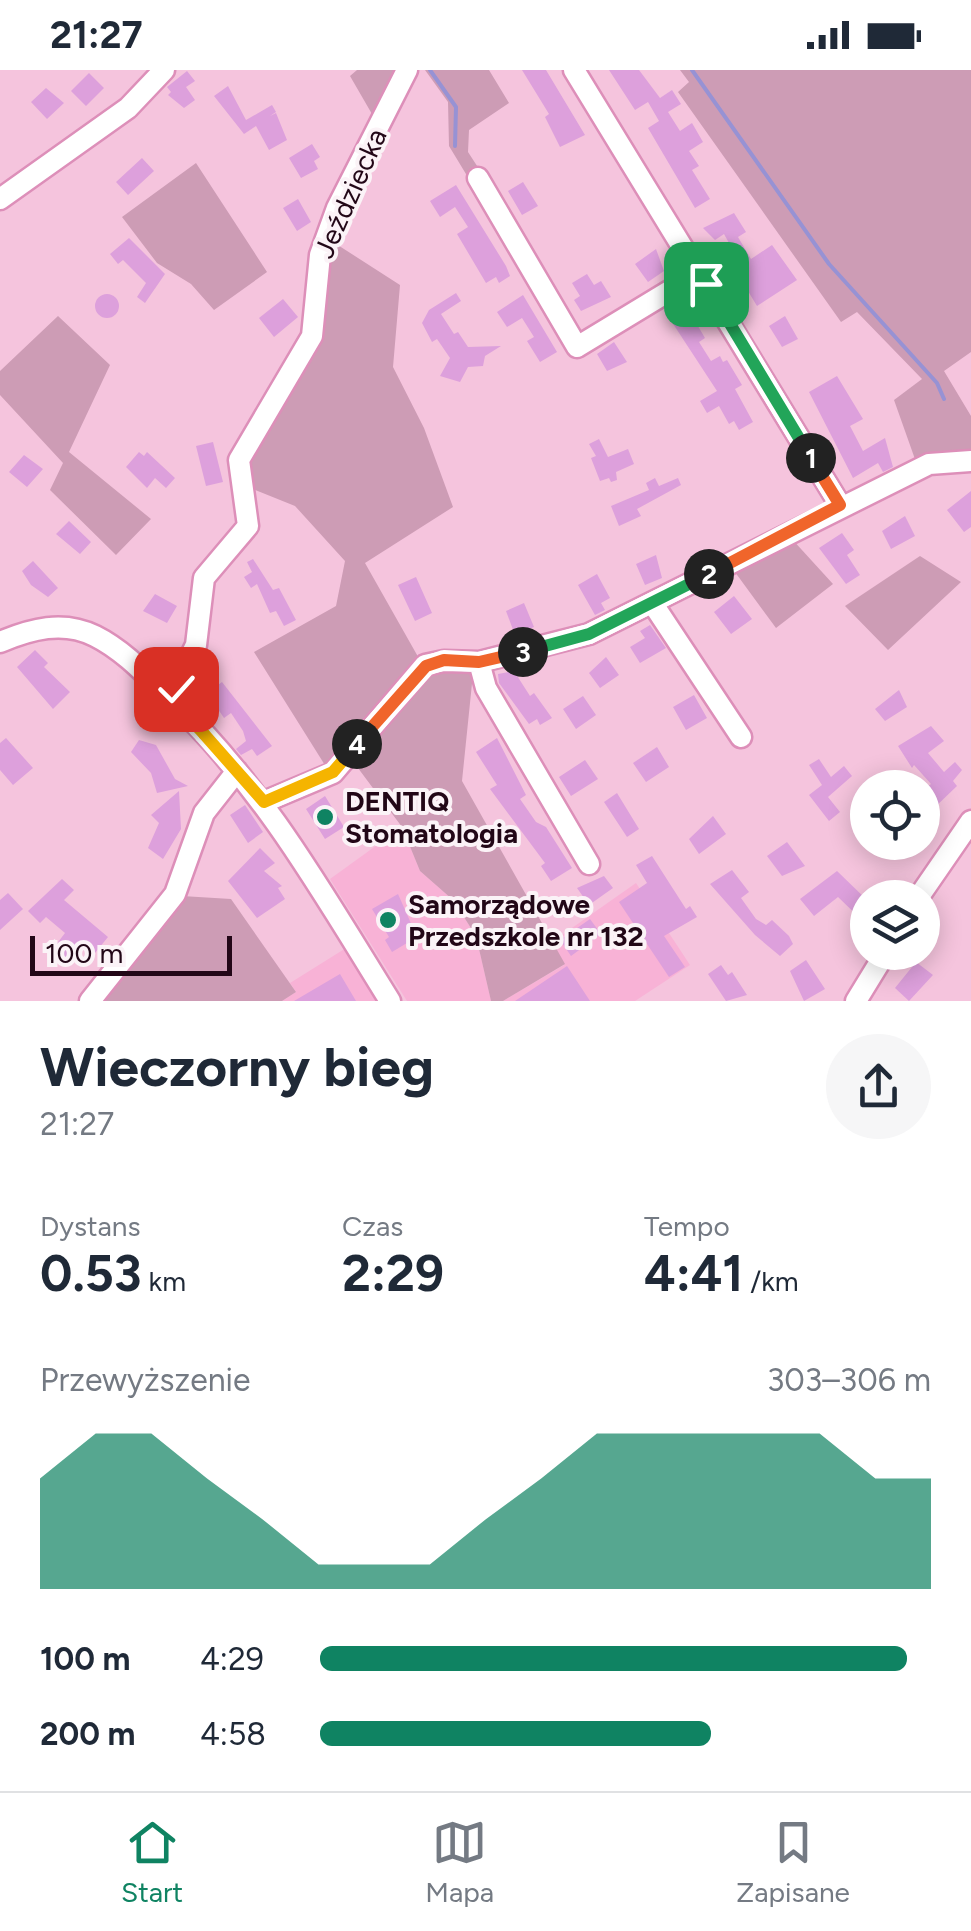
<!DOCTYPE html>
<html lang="pl">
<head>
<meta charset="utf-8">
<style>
	:root { --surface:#fff; --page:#f6f6f7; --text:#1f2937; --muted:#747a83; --line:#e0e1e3; --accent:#0f8362 }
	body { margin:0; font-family:Figtree,sans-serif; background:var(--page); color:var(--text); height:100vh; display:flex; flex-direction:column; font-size:38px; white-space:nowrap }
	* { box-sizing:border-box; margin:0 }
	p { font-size:32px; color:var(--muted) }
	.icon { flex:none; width:55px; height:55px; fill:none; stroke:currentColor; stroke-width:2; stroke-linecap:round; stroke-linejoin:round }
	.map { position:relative; height:931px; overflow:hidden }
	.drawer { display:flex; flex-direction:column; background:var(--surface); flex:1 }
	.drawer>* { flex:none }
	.buttons { position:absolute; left:850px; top:700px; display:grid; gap:20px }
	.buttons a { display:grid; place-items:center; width:90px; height:90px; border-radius:50%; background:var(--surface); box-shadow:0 5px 25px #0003; font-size:50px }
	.scale { position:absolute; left:30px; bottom:25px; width:202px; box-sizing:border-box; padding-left:10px; border:5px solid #220717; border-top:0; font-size:28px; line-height:35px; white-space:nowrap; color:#220717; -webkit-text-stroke:8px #fbf3f7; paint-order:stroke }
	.pin { position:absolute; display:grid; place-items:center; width:85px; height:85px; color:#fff; margin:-42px; border-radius:20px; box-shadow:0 5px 15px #0006 }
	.km { position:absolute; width:50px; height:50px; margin:-25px; border-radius:50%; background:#222; color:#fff; font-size:28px; line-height:50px; text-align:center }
	.round { display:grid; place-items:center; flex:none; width:105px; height:105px; border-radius:52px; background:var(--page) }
	.headline { display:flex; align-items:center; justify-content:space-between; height:170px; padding:0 40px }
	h1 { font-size:55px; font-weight:700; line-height:75px }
	.figures { display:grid; grid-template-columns:repeat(3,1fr); gap:15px; height:170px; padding:10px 40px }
	.figures div { display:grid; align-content:center }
	.figures b { font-size:50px; font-weight:700 }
	.figures small { font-size:28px; font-weight:400 }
	.figures p { font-size:28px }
	.chart { height:280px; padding:20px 40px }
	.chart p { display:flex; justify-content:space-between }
	.chart svg { width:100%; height:180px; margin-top:10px; fill:var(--accent); opacity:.7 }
	ul { padding:0 40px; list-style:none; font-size:32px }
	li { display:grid; grid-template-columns:160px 120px 1fr; align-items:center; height:75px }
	li i { height:25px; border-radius:12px; background:var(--accent) }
	.status { display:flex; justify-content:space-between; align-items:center; height:70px; padding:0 50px; background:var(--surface); direction:ltr }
	.status svg { height:28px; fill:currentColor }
	.menu { display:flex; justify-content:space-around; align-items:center; height:140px; border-top:2px solid var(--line); background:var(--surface); font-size:28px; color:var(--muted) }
	.menu a { display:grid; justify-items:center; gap:5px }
	.menu .current { color:var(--accent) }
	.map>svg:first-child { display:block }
</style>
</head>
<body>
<div class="status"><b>21:27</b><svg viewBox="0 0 49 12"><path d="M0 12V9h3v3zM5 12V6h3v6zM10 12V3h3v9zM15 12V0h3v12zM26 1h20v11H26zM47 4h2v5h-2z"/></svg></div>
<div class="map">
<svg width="971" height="931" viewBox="0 0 971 931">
	<rect width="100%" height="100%" fill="#f5c4dd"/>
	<path fill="#f8b2d6" d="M 402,757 L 420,801 L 453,830 L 476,866 L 491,931 L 407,931 L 330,809 Z
		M 636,813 L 690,895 L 635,931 L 503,931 L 564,895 L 552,872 Z
		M 346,878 L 377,931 L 282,931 L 296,922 L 290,913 Z"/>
	<path fill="#cd9cb5" d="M 357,0 L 401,0 L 376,51 L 350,6 Z
		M 425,0 L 489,0 L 509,33 L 469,60 L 468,82 L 481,102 L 469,109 L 449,76 L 448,32 Z
		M 680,0 L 971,0 L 971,282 L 944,301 L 971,346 L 971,380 L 916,392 L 894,330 L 922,309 L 857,242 L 841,252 L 678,22 L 689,12 Z
		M 196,93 L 267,202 L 214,240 L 191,214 L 157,193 L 122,147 Z
		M 330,170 L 400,215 L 393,297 L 424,358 L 453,437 L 365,493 L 421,592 L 328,700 L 254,582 L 336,536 L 345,491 L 295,436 L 245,416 L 246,380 L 318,270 Z
		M 58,246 L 110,295 L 69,382 L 151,449 L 116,485 L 50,420 L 63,393 L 0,325 L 0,301 Z
		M 791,468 L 833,514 L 776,558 L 732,498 Z
		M 920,486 L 961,512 L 888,580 L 845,536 Z
		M 474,594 L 462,711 L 565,894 L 503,931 L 491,931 L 476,866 L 453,830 L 420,801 L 402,757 L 352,690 L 431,600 Z
		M 182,826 L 231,829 L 296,922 L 282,931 L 96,931 Z"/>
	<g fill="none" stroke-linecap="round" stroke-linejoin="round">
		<path stroke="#9792d4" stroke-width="4" d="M 430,0 L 456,37 L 455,76
			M 692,0 L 829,194 L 937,313 L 944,329"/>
	</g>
	<path fill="#dda0dc" d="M 522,0 L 546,0 L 585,65 L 560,77 L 545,47 L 549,44 Z
		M 609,0 L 639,0 L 660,28 L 672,20 L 681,34 L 668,42 L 680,61 L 692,53 L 703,72 L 689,81 L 699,96 L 692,100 L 710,129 L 695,138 L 648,58 L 659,51 L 648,32 L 635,40 Z
		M 187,1 L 195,11 L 186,17 L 195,30 L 184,38 L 168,25 L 171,22 L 167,17 Z
		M 89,3 L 104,18 L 86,36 L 71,21 Z
		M 228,16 L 246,50 L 272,35 L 276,42 L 270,46 L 276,43 L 287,70 L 269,80 L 256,56 L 244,64 L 214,26 Z
		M 46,18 L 64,33 L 47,49 L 31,32 Z
		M 312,74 L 320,87 L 314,91 L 318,99 L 301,108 L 289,88 Z
		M 142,88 L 154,101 L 128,125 L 116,112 Z
		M 523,112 L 538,136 L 522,145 L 508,121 Z
		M 456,115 L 506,196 L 510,206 L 499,213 L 496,207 L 486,213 L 457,164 L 468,157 L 455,137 L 440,147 L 430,131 Z
		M 298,129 L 311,152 L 297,161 L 283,138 Z
		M 734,143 L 746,162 L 738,167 L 751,189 L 772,175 L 797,210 L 757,236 L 728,188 L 735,184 L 724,164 L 715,170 L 703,158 Z
		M 129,168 L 165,204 L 145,233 L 137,227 L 146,213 L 123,190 L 118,194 L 110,184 Z
		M 656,179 L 664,201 L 648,212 L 635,194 Z
		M 587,204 L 594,215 L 601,211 L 611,227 L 581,241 L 574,230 L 580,226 L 572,213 Z
		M 456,223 L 461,231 L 441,244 L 454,264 L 458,262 L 468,277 L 501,276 L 485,286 L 483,296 L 468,297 L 460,312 L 440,306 L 450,288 L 437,269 L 432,272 L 422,253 L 429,240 Z
		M95 236a12 12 0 1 1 24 0a12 12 0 1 1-24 0Z
		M 523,225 L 557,282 L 540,292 L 527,271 L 534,267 L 522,248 L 507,257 L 497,242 Z
		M 283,229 L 298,247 L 274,267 L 259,248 Z
		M 682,229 L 705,268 L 699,272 L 711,291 L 720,286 L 723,292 L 727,290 L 742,315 L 735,319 L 753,352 L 739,360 L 734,351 L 729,354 L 719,336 L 707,343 L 700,331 L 717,321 L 664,240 Z
		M 785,246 L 798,269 L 782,277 L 769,256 Z
		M 614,272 L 627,292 L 607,301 L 597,284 Z
		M 837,306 L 863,349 L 850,356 L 863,381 L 885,368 L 893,397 L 883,402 L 878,393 L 853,408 L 809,322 Z
		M 599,369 L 608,387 L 628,379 L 634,394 L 616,402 L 617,410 L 611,412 L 609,408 L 600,411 L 591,388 L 596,386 L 589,374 Z
		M 213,372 L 223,412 L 206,416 L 196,376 Z
		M 139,382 L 144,386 L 147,382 L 175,408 L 166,418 L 155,408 L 147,418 L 126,397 Z
		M 24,385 L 43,399 L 27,417 L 9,402 Z
		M 655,408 L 659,416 L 678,408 L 681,415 L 637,439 L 641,446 L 619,456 L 611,436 L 649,420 L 646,413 Z
		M 971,421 L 971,457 L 964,462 L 947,440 Z
		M 905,446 L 915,466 L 891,479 L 882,461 Z
		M 69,451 L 91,472 L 80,484 L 56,464 Z
		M 842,463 L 854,480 L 847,485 L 860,505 L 846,514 L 819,478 Z
		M 656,485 L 662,508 L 645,515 L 636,494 Z
		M 253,489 L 273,520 L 279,518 L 296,550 L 284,556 L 276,541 L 270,543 L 257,514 L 251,518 L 244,507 L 252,502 L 247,492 Z
		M 33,491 L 58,518 L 48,527 L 31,515 L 22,501 Z
		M 597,504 L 610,528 L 601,533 L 605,540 L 595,545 L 578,515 Z
		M 416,507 L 432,543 L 415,551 L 398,515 Z
		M 155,524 L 177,536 L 167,553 L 143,541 Z
		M 734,526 L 752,549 L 731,564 L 714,542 Z
		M 524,533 L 534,557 L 515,565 L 506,541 Z
		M 650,555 L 666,578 L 640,593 L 630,577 L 645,568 L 640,561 Z
		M 35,580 L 48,593 L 44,597 L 70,622 L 53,639 L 17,597 Z
		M 606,587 L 619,605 L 600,618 L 589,603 Z
		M 514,601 L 530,626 L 534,623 L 552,648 L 540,655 L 537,649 L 529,654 L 499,613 L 498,604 Z
		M 222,612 L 272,676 L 257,686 L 252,679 L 241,685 L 236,679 L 246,671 L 243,661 L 231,643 L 224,648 L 207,623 Z
		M 899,620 L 907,637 L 885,651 L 875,639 Z
		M 694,625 L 707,648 L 686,660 L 673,637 Z
		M 583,626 L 596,645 L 576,659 L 563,639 Z
		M 931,656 L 944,671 L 928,683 L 944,702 L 955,692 L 962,700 L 953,711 L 957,716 L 932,740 L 922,730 L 922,721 L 931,714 L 914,695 L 912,698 L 898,676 Z
		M 6,668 L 33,698 L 13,715 L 0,700 L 0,673 Z
		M 497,668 L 526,725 L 520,729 L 536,752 L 546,757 L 572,798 L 551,811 L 541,796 L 545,793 L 490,719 L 497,715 L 476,682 Z
		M 139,670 L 156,675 L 175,709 L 188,716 L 157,723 L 151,703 L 131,682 Z
		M 657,677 L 669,697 L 646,712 L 633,693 Z
		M 819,689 L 831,707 L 844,696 L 852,706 L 828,727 L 840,742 L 829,751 L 809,725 L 822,715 L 809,695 Z
		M 585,690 L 598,709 L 571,726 L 559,707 Z
		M 179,721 L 181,759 L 163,789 L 148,778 L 159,753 L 151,745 Z
		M 617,723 L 639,759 L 627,767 L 604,732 Z
		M 325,726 L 344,757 L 325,769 L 306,739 Z
		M 245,735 L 263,762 L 248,773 L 230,745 Z
		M 713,746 L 726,764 L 699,784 L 689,769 Z
		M 787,772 L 805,796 L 782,806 L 767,786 Z
		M 260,778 L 275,793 L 264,801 L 282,816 L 278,818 L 285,829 L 257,848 L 228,811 Z
		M 652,786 L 686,839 L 690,836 L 697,847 L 664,866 L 685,897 L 669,907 L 619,832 L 647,813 L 636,795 Z
		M 732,800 L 749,822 L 741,828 L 756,849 L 766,855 L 772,850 L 789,866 L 793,874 L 780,886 L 755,865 L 710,814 Z
		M 837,801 L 868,831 L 868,856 L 838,827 L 814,846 L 800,829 Z
		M 604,806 L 613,818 L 589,835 L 577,818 Z
		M 62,809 L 74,820 L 64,830 L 108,867 L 95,883 L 86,875 L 69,895 L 52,880 L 65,863 L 46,847 L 40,853 L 28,841 Z
		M 8,823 L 23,839 L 0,860 L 0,830 Z
		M 398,824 L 417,867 L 392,882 L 385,870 L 389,867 L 372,839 Z
		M 590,849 L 601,864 L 571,886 L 560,870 Z
		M 806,890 L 825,919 L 804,931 L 790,901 Z
		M 916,892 L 933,905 L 909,931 L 895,918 Z
		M 721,895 L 728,905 L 732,902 L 747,925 L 726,931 L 708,904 Z
		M 567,896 L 590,931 L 515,931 Z
		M 340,904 L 356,931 L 294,931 Z"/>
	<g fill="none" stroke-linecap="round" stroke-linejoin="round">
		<g stroke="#dd8fb9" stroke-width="25">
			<path id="minor" d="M 574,0 L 840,435
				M 478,108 L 577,277 L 699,203
				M 0,129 L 128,38 L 164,0
				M 653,534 L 741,667
				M 0,572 C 31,559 63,550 95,566 C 125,581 148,607 171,629 C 265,720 322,822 390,931
				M 479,592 L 486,618 L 589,794
				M 170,628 L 196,575 L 204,508 L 248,456 L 239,390 L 312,266 L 320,185 L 337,138 L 407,0
				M 264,732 L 333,703 L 425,595 L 444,591 L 479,592 L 589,564 L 929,394 L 971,391
				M 918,828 L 971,751
				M 90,931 L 175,824 L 204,743 L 237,701
				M 856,931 L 886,882"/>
		</g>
		<use href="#minor" stroke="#fff" stroke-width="20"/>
	</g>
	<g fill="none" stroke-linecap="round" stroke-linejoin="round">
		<g stroke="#fff" stroke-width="20">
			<path id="split-1" d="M 706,214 L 811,388"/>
		</g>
		<g stroke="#fff" stroke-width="20">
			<path id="split-2" d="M 709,504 L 840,435 L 811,388"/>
		</g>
		<g stroke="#fff" stroke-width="20">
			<path id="split-3" d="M 523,582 L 589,564 L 709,504"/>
		</g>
		<g stroke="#fff" stroke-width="20">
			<path id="split-4" d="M 357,674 L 426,596 L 444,590 L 479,592 L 523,582"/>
		</g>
		<g stroke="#fff" stroke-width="20">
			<path id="split-5" d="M 204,664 L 264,732 L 333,702 L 357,674"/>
		</g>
		<g stroke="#fff" stroke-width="20">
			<path id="split-6" d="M 176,619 L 170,628 L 204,664"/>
		</g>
		<use href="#split-1" stroke="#22a559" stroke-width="12"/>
		<use href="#split-2" stroke="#f0652b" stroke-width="12"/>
		<use href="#split-3" stroke="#22a559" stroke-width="12"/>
		<use href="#split-4" stroke="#f0652b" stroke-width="12"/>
		<use href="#split-5" stroke="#f5b400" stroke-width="12"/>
		<use href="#split-6" stroke="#f5b400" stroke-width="12"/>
	</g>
	<g fill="#0f8362" stroke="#fbf3f7" stroke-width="4">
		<circle cx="325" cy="747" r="10"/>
		<circle cx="388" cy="850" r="10"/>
	</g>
	<g text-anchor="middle" stroke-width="8" stroke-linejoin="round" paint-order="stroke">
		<g font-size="28" fill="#220717" stroke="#fbf3f7">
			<text transform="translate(350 123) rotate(-66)" y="10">Jeździecka</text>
		</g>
		<g font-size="28" font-weight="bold" fill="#220717" stroke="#fbf3f7" text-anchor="start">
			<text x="345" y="741">DENTIQ<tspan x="345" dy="32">Stomatologia</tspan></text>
			<text x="408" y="844">Samorządowe<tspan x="408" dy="32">Przedszkole nr 132</tspan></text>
		</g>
	</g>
</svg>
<div class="buttons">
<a><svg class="icon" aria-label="locate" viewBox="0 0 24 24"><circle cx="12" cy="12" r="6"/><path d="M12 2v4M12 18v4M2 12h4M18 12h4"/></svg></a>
<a><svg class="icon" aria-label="layers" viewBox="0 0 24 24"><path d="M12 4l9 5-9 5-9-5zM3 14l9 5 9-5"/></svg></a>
</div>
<div class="scale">100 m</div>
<div class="pin" style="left:706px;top:214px;background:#1e9e55"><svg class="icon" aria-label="arrive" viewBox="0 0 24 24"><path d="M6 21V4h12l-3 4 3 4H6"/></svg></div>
<div class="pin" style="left:176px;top:619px;background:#d93025"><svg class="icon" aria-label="check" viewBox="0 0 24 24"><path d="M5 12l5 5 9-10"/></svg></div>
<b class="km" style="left:811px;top:388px">1</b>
<b class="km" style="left:709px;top:504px">2</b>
<b class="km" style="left:523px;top:582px">3</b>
<b class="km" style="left:357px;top:674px">4</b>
</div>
<section class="drawer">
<div class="headline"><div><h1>Wieczorny bieg</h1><p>21:27</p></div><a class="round"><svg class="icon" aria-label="share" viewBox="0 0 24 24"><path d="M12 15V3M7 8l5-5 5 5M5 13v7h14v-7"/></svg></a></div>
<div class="figures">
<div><p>Dystans</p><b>0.53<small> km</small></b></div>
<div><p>Czas</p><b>2:29</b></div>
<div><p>Tempo</p><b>4:41<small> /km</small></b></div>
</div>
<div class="chart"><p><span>Przewyższenie</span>303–306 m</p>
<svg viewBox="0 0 160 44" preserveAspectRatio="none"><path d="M0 44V17L10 6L20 6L30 17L40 27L50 38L60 38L70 38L80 27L90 17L100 6L110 6L120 6L130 6L140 6L150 17L160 17V44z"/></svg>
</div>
<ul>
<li><b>100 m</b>4:29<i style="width:96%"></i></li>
<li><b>200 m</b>4:58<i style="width:64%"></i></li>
</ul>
</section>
<nav class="menu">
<a class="current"><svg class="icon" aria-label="home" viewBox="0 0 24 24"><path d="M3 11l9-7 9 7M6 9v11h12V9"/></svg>Start</a>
<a><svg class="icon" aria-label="map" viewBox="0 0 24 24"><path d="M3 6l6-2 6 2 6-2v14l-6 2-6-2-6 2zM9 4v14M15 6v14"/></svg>Mapa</a>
<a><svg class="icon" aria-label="saved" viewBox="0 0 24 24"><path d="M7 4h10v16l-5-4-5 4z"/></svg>Zapisane</a>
</nav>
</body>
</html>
